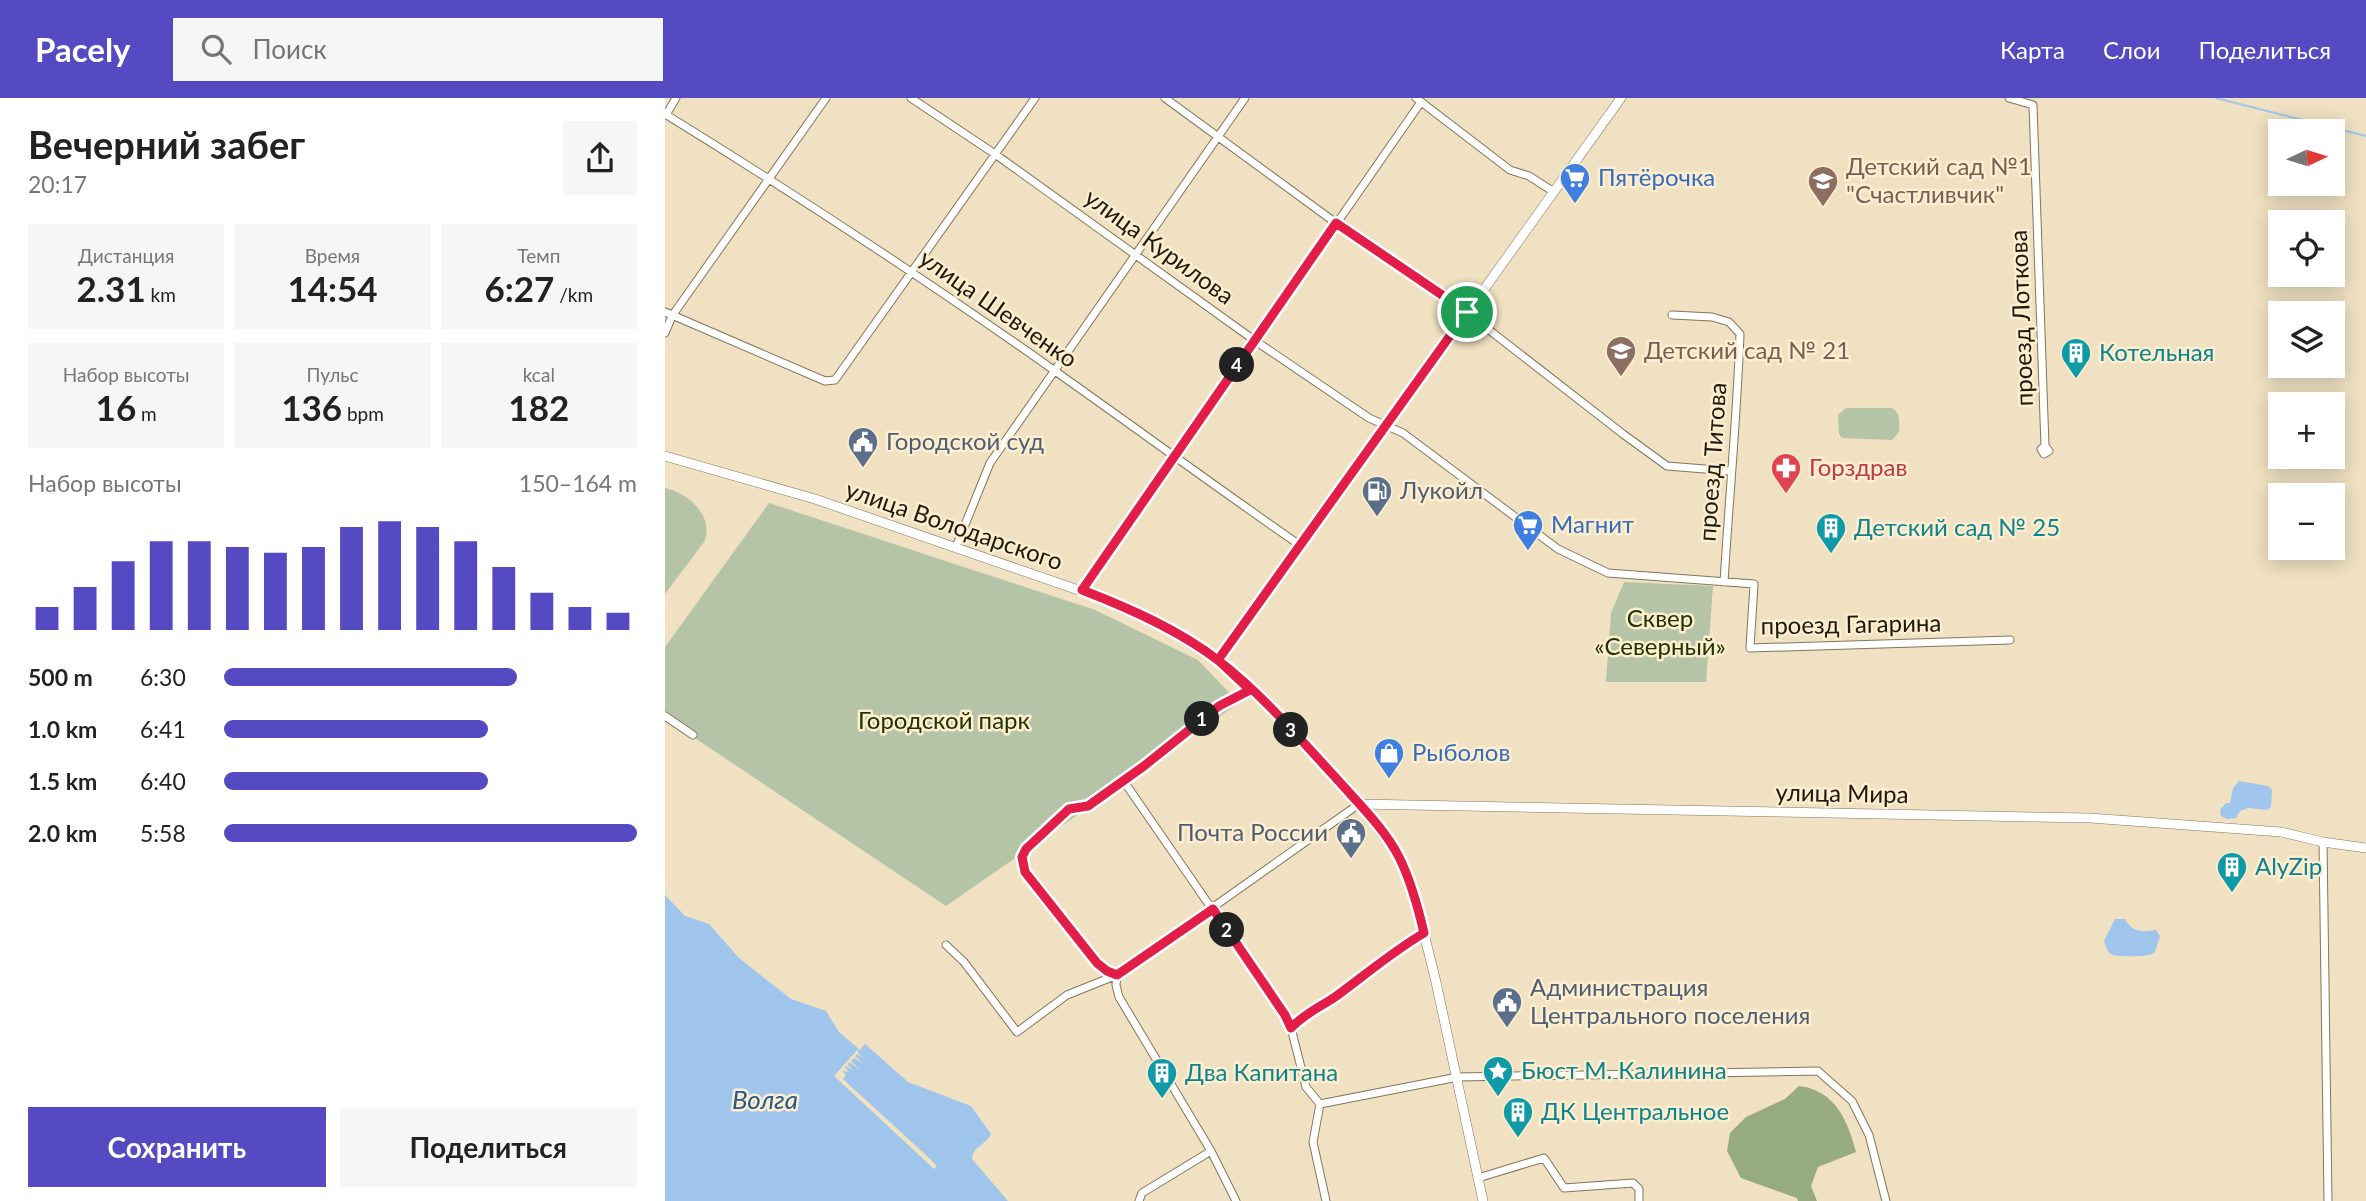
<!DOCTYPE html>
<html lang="ru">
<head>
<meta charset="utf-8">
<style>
	:root { --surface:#fff; --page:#f6f6f6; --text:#222; --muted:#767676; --accent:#554ac1 }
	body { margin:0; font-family:Lato,sans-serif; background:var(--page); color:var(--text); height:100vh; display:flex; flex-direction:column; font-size:26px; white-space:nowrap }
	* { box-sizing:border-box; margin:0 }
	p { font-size:23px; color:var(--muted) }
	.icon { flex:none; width:38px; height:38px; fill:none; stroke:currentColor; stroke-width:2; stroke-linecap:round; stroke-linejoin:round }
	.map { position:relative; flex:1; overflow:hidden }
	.drawer { display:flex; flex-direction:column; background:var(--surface); width:665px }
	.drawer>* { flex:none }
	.needle { width:46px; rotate:86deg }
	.controls { position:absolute; left:1603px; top:21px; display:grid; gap:14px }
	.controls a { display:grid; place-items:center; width:77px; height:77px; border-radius:0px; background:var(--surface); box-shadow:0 4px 18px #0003; font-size:35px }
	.pin { position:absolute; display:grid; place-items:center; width:60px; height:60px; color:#fff; margin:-30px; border:4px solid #fff; border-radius:50%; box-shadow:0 2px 7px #0007 }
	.km { position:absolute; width:35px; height:35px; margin:-18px; border-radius:50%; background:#222; color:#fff; font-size:19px; line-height:35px; text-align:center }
	.round { display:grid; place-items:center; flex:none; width:74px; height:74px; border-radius:0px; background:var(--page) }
	.head { display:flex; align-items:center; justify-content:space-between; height:119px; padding:0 28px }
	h1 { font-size:38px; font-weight:700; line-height:52px }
	.figures { display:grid; grid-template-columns:repeat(3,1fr); gap:10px; height:119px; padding:7px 28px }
	.figures div { display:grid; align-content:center; border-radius:0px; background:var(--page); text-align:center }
	.figures b { font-size:35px; font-weight:700 }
	.figures small { font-size:19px; font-weight:400 }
	.figures p { font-size:19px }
	.chart { height:196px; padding:14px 28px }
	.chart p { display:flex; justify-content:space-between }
	.chart svg { width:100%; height:126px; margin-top:7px; stroke:var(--accent); stroke-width:6 }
	.button { display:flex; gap:14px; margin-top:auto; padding:14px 28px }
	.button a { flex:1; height:80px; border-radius:0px; background:var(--accent); color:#fff; font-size:28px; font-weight:700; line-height:80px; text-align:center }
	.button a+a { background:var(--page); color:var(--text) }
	ul { padding:0 28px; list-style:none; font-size:23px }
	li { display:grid; grid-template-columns:112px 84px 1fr; align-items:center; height:52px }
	li i { height:18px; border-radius:9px; background:var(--accent) }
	header { display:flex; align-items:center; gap:42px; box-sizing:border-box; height:98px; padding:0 35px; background:var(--accent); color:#fff }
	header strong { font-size:33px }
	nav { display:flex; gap:38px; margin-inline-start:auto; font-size:24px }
	.search { width:490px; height:63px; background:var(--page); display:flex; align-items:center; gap:18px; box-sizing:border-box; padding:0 24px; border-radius:0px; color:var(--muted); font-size:26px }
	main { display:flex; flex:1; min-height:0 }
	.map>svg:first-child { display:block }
</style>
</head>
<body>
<header>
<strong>Pacely</strong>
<div class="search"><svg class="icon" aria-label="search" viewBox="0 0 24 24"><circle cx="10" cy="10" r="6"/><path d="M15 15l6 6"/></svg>Поиск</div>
<nav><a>Карта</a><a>Слои</a><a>Поделиться</a></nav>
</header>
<main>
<section class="drawer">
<div class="head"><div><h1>Вечерний забег</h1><p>20:17</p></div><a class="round"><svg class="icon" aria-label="share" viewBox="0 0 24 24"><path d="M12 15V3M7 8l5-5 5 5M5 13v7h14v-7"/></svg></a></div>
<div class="figures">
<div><p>Дистанция</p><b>2.31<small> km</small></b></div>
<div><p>Время</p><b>14:54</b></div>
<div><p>Темп</p><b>6:27<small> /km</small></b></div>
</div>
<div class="figures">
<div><p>Набор высоты</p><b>16<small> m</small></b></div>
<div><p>Пульс</p><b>136<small> bpm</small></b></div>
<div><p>kcal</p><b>182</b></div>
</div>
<div class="chart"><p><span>Набор высоты</span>150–164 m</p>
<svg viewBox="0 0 160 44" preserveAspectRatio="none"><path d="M5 44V36M15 44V29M25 44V20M35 44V13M45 44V13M55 44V15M65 44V17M75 44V15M85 44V8M95 44V6M105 44V8M115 44V13M125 44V22M135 44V31M145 44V36M155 44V38"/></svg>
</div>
<ul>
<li><b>500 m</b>6:30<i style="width:71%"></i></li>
<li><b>1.0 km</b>6:41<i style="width:64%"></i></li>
<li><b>1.5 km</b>6:40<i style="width:64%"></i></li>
<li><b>2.0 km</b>5:58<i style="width:100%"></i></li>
</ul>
<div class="button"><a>Сохранить</a><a>Поделиться</a></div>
</section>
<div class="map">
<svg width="1701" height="1103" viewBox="0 0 1701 1103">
	<rect width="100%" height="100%" fill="#efe1c1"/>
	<path fill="#b5c4a7" d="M 1181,310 L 1227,310 C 1236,315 1234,325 1234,334 L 1227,342 L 1177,340 L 1174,336 L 1173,317 Z
		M 0,390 C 23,395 50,418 39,444 L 0,496 Z
		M 104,405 L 430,512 L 533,562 L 574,605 L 281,808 L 0,620 L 0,549 Z
		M 959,484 L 1048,488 L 1041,584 L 941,584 L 946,515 Z"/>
	<path fill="#96ac7f" d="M 1134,988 C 1170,992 1183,1023 1191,1054 L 1153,1069 L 1146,1088 L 1152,1103 L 1133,1103 L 1132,1100 L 1076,1080 L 1062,1053 L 1065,1035 L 1081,1019 L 1120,1001 Z"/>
	<path fill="#9fc5ec" d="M 1574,683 L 1603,688 L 1607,692 L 1606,709 L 1602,712 L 1583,710 L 1575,713 L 1571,720 L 1562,721 L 1556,718 L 1555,712 L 1561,705 L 1565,705 L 1568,690 Z
		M 0,797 L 20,818 L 44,826 L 74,860 L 126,901 L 161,913 L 174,934 L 195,952 L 200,946 L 243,984 L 306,1008 L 326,1036 C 321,1047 308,1048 307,1061 L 343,1103 L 0,1103 Z
		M 1450,821 L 1460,821 C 1468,835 1476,834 1491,832 L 1495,838 C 1493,843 1492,851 1489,855 C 1485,859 1454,859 1448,857 C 1442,855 1441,848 1439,843 Z"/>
	<path fill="#efe1c1" d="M 193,951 L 193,955 L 200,961 L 192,956 L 190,958 L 199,966 L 189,960 L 186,963 L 195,972 L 184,964 L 183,967 L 189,973 L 181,968 L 180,970 L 184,974 L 177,973 L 181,977 L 178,981 L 262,1058 L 272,1068 L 269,1071 L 169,978 Z"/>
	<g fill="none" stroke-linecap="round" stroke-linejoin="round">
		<path stroke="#9fc5ec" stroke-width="2" d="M 1551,0 L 1701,38"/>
		<g stroke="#837659" stroke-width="9">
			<path id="minor" d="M 246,0 L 330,56 L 589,242 L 704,320 L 738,335 L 893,451 L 943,475 L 1089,486 L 1085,550 L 1345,542
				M 500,0 L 671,125 L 801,214 L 958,336 L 1002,368 L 1065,373
				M 751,0 L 845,72 L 864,78 L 889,94
				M 1344,0 L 1368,7 L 1380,348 L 1376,351 L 1379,356 L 1384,353 L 1380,348
				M 0,16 C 133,98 263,183 390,273 C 472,331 554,391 636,448
				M 1,17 L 11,0
				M 0,214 L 160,283 L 170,282 L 370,0
				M 1007,217 L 1047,219 L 1064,224 L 1075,236 C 1072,319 1064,401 1059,484
				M 0,235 L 7,218 L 161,0
				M 291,449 L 325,365 L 580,0
				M 417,492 L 756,4
				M 0,618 L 28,637
				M 458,682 L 620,917 L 626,930 L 641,989 L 655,1006 L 648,1044 L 661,1103
				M 1658,744 L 1663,1103
				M 281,847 L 299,864 L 352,934 L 402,897 L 452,877 L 694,706
				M 626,930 C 639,916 655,909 670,899 C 700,877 727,854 759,835
				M 655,1006 L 793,979 L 1153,973 L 1187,1003 L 1204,1037 L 1221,1103
				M 813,1080 L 879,1060 L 899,1090 L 968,1085 L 974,1091 L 974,1103
				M 474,1103 L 477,1095 L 546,1053
				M 571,1103 L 546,1053 L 454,899 L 451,887 L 452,877 L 432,865 L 360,774 L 357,759 L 361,751 L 404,711 L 423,708 L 479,668 L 554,608 L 585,591"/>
		</g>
		<g stroke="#837659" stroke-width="10">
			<path id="tertiary" d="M 0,358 L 150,401 L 451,505 L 499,529 L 553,563 L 578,585 L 620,625 L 694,706 L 733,757 L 753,811 L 771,884 L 818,1103
				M 553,563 L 956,0
				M 694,706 L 1425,720 L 1616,734 L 1658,744 L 1701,750"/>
		</g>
		<use href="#minor" stroke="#fff" stroke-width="7"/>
		<use href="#tertiary" stroke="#fff" stroke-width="9"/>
	</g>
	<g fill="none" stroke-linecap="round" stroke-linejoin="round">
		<g stroke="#fff" stroke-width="14">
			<path id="route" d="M 802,214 L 553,562 L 585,592 L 554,608 L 479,668 L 423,708 L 404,711 L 361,751 L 357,759 L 360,774 L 432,865 L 442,873 L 452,877 L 548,811 L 620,917 L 626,930 C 639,916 655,909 670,899 C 700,877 727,854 759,835 C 753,809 746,783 734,759 C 719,730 693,705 671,680 C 634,640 597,596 554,563 C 514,532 464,510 417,492 L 671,125 L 802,214"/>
		</g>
		<use href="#route" stroke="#e11d48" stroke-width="9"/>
	</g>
	<defs>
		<g id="supermarket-pin" transform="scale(1.575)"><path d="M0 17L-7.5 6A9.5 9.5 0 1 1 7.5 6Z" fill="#3f7fe0" stroke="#fceece"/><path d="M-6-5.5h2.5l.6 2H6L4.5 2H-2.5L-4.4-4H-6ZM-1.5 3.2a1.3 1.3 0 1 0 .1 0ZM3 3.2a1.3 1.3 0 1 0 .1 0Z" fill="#fff"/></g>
		<g id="school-pin" transform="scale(1.575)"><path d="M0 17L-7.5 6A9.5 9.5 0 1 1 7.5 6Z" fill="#8d6e63" stroke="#fceece"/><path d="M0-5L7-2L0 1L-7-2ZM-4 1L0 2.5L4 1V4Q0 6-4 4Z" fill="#fff"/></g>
		<g id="building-pin" transform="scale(1.575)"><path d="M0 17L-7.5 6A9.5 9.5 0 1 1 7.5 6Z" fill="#0f9aa8" stroke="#fceece"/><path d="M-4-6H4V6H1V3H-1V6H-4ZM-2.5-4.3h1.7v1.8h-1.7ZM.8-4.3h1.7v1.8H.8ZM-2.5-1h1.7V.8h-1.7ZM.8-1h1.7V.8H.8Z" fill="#fff"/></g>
		<g id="civic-pin" transform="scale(1.575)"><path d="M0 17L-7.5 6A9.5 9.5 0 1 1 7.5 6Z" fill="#5c6f8a" stroke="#fceece"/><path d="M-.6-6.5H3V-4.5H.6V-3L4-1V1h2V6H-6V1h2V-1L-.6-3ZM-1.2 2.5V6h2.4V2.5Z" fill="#fff"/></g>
		<g id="pharmacy-pin" transform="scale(1.575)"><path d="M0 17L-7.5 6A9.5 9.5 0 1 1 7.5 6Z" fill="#e0444e" stroke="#fceece"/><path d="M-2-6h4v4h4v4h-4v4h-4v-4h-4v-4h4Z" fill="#fff"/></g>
		<g id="fuel-pin" transform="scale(1.575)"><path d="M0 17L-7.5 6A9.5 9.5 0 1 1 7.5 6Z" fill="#5c6f8a" stroke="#fceece"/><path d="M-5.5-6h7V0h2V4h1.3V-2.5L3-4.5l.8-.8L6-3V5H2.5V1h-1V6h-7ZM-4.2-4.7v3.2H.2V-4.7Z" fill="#fff"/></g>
		<g id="shop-pin" transform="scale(1.575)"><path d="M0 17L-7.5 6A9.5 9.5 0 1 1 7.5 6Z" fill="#3f7fe0" stroke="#fceece"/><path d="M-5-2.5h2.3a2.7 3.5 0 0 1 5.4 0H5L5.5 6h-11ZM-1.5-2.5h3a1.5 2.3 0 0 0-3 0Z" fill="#fff"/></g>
		<g id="sight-pin" transform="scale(1.575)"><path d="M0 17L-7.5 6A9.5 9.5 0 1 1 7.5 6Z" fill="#0f9aa8" stroke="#fceece"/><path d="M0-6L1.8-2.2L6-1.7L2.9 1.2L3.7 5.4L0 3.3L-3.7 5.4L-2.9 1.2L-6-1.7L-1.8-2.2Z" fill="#fff"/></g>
	</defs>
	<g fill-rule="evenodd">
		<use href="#supermarket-pin" x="910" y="80"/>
		<use href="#school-pin" x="1158" y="83"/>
		<use href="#school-pin" x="956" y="253"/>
		<use href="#building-pin" x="1411" y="255"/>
		<use href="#civic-pin" x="198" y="344"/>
		<use href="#pharmacy-pin" x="1121" y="370"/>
		<use href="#fuel-pin" x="712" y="393"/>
		<use href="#supermarket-pin" x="863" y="427"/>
		<use href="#building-pin" x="1166" y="430"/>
		<use href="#shop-pin" x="724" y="655"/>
		<use href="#civic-pin" x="686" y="735"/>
		<use href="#building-pin" x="1567" y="769"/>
		<use href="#civic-pin" x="842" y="904"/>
		<use href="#sight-pin" x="833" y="973"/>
		<use href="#building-pin" x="497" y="975"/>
		<use href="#building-pin" x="853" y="1014"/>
	</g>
	<g text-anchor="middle" stroke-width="5" stroke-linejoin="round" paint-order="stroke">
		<g font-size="24" fill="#785e54" stroke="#fceece" text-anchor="start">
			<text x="1181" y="77">Детский сад №1<tspan x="1181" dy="28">"Счастливчик"</tspan></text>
			<text x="979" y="261">Детский сад № 21</text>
		</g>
		<g font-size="24" fill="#366cbe" stroke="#fceece" text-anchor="start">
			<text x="933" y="88">Пятёрочка</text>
			<text x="886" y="435">Магнит</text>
			<text x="747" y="663">Рыболов</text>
		</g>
		<g font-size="24" fill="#1f1a0f" stroke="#fceece">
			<text transform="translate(494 149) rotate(36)" y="8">улица Курилова</text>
			<text transform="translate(333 211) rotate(35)" y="8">улица Шевченко</text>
			<text transform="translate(1357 220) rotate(-92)" y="8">проезд Лоткова</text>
			<text transform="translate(1048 364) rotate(-86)" y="8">проезд Титова</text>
			<text transform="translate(289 428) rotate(19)" y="8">улица Володарского</text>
			<text transform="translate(1186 527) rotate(-1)" y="8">проезд Гагарина</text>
			<text transform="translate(1177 696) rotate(1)" y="8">улица Мира</text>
		</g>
		<g font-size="24" fill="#0d838f" stroke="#fceece" text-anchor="start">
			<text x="1434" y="263">Котельная</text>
			<text x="1189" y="438">Детский сад № 25</text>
			<text x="1590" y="777">AlyZip</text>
			<text x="856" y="981">Бюст М. Калинина</text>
			<text x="520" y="983">Два Капитана</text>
			<text x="876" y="1022">ДК Центральное</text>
		</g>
		<g font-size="24" fill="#4e5e75" stroke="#fceece" text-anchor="start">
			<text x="221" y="352">Городской суд</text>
			<text x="735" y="401">Лукойл</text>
			<text x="663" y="743" text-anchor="end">Почта России</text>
			<text x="865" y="898">Администрация<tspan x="865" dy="28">Центрального поселения</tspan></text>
		</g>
		<g font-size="24" fill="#be3a42" stroke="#fceece" text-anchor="start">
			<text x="1144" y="378">Горздрав</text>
		</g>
		<g font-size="24" fill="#203400" stroke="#fceece">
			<text x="995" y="529">Сквер<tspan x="995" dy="28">«Северный»</tspan></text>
			<text x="279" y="631">Городской парк</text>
		</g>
		<g font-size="26" font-style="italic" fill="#255a8c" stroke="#fceece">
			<text x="100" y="1011">Волга</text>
		</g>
	</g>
</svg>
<div class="controls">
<a><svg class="needle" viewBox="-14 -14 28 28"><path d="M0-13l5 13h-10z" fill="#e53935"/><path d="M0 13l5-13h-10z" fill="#767676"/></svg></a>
<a><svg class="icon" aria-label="locate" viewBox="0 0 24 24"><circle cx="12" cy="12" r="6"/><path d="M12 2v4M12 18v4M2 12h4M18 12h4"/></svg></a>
<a><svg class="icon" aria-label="layers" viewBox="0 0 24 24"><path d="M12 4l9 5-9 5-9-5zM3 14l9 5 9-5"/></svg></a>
<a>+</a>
<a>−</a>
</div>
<div class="pin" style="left:802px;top:214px;background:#1e9e55"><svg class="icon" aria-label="arrive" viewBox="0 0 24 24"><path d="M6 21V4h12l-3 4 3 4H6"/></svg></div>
<b class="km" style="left:537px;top:621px">1</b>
<b class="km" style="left:562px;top:832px">2</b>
<b class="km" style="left:626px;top:632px">3</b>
<b class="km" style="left:572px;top:267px">4</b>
</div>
</main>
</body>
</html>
